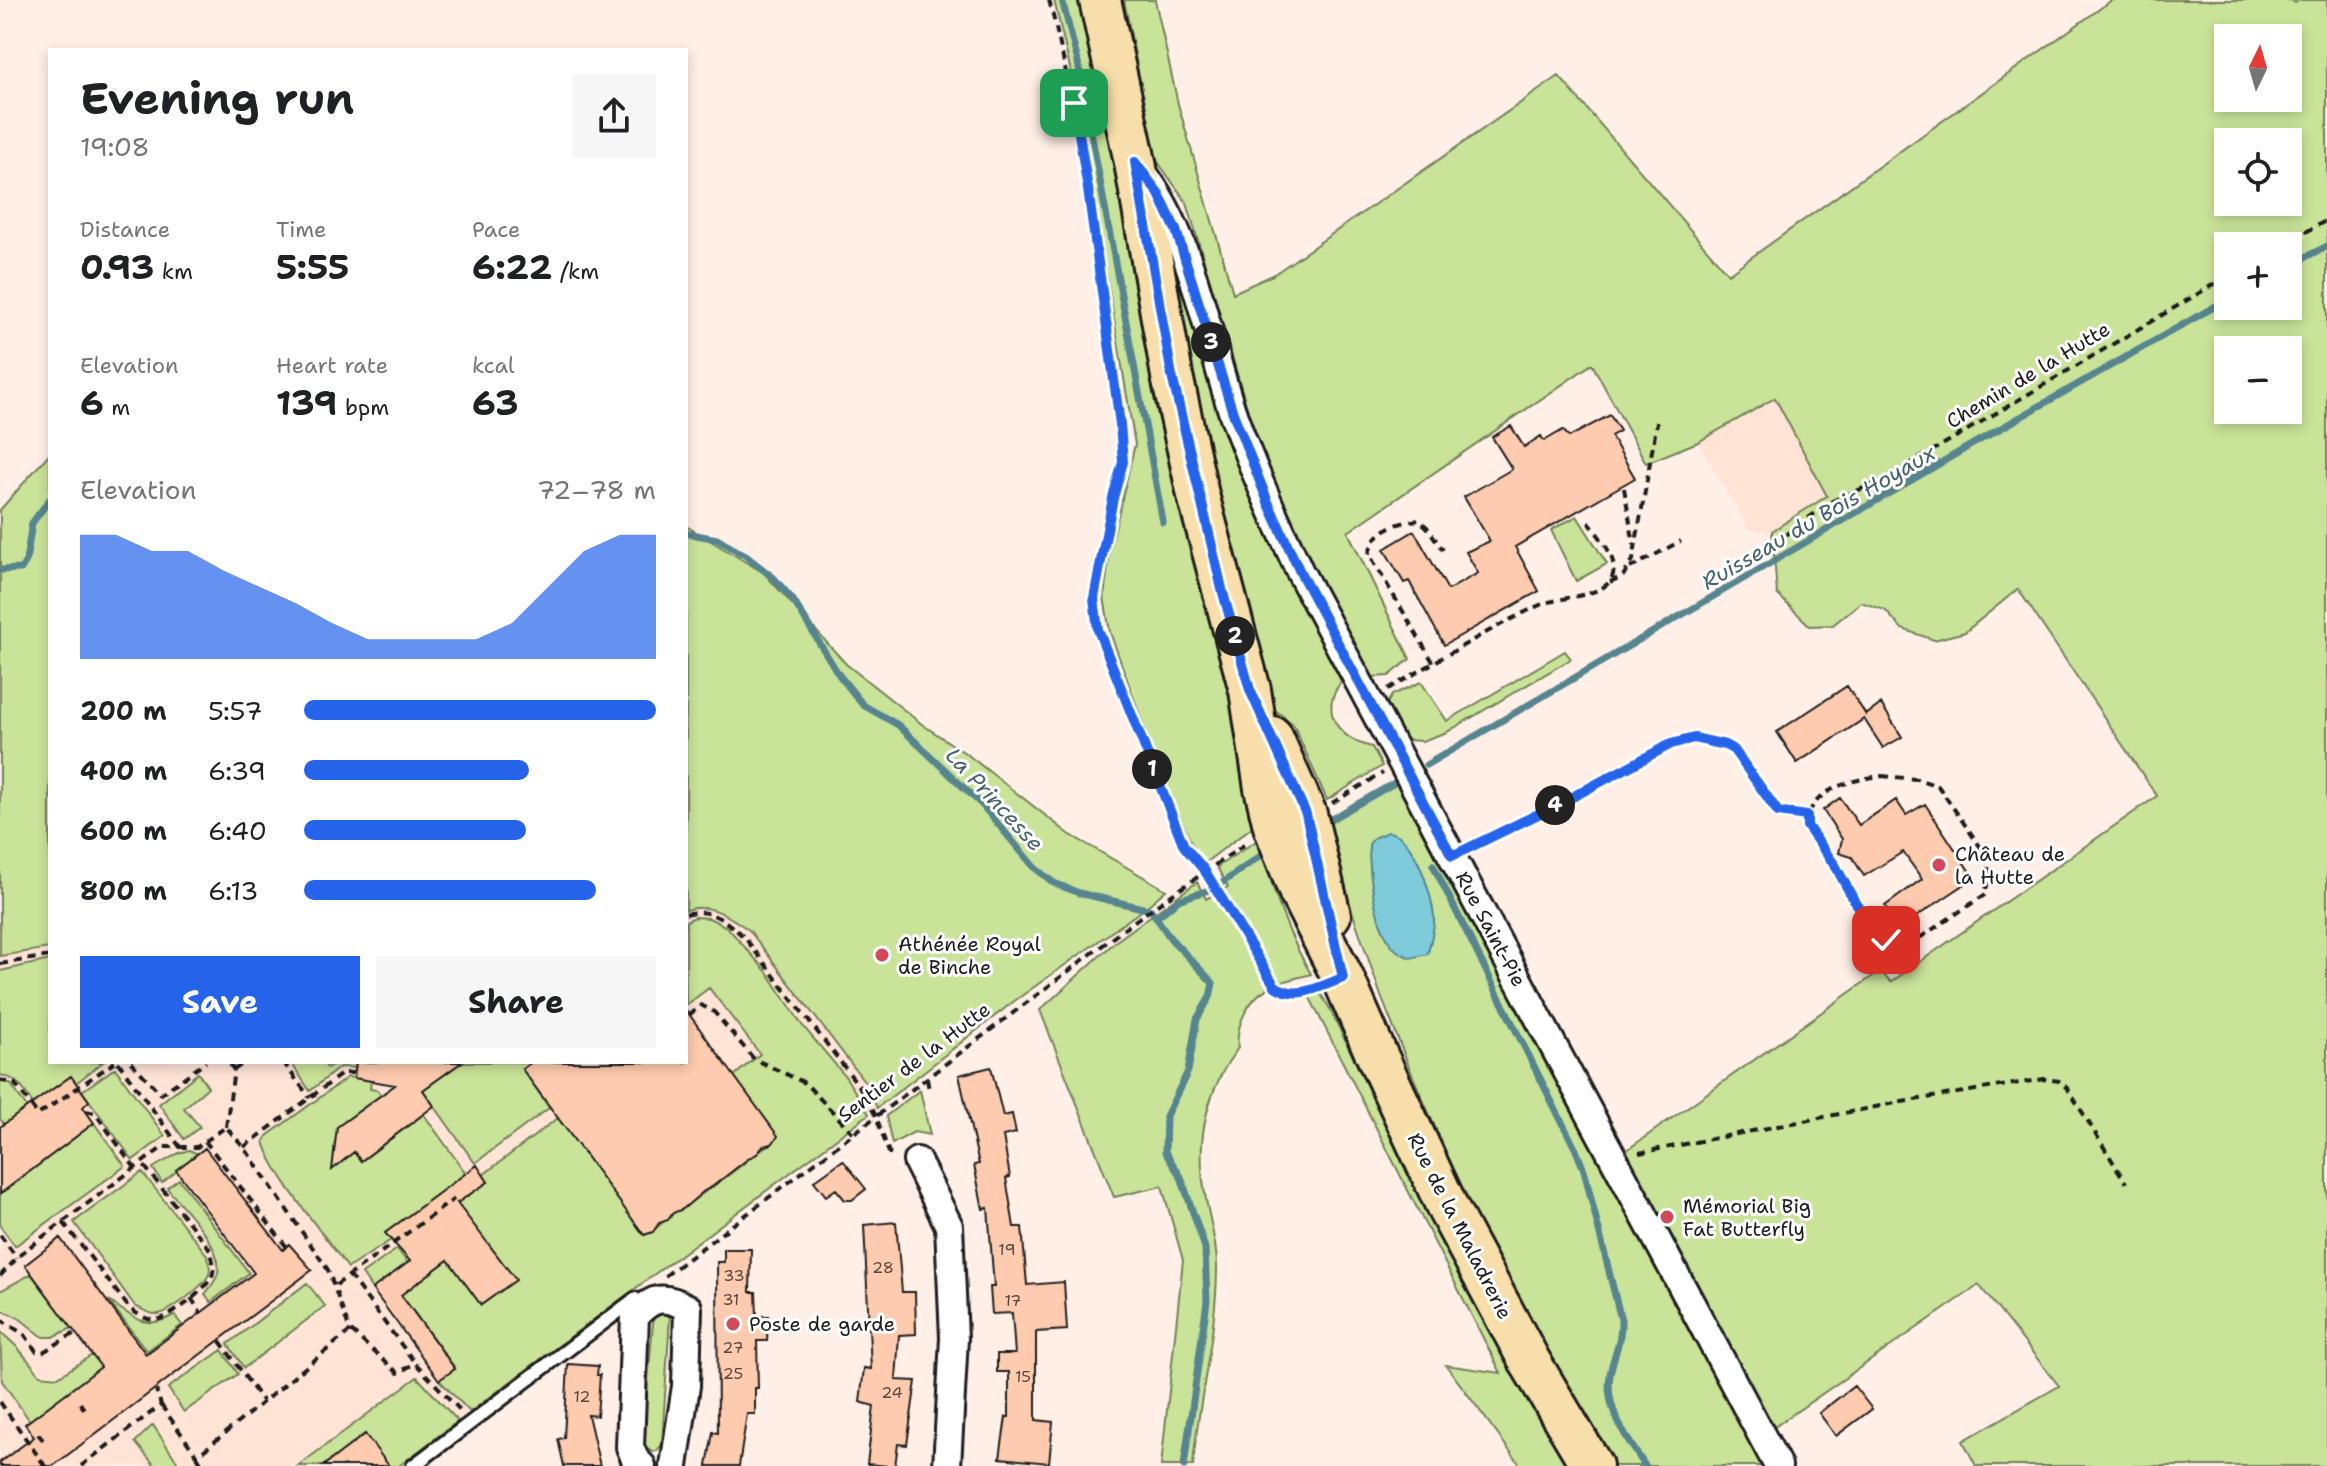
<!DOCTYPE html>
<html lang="en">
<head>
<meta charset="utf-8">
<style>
	:root { --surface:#fff; --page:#f6f6f6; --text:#202124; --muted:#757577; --accent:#2563eb }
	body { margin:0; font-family:"Shantell Sans",sans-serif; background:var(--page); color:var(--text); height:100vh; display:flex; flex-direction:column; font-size:30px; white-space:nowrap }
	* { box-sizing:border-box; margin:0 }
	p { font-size:26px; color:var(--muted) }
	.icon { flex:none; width:44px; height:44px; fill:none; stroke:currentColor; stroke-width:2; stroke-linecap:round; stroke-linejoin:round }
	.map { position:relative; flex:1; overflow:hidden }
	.details { position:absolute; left:48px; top:48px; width:640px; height:1016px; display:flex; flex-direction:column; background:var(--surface); border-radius:0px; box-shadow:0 4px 12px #0003 }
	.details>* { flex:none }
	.needle { width:52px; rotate:5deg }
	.buttons { position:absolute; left:2214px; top:24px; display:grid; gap:16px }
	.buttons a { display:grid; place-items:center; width:88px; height:88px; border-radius:0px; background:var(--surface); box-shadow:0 4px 12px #0003; font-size:40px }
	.pin { position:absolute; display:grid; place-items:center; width:68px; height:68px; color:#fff; margin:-34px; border-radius:16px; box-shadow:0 4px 12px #0006 }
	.km { position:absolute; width:40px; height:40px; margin:-20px; border-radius:50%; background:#222; color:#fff; font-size:22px; line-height:40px; text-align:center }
	.round { display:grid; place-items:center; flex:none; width:84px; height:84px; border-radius:0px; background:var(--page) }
	.head { display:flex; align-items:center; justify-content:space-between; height:136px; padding:0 32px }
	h1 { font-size:44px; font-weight:700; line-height:60px }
	.figures { display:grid; grid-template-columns:repeat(3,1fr); gap:12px; height:136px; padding:8px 32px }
	.figures div { display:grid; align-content:center }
	.figures b { font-size:34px; font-weight:700 }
	.figures small { font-size:22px; font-weight:400 }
	.figures p { font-size:22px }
	.chart { height:224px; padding:16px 32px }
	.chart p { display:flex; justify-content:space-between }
	.chart svg { width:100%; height:144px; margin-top:8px; fill:var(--accent); opacity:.7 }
	.cta { display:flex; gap:16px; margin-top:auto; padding:16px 32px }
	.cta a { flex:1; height:92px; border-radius:0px; background:var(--accent); color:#fff; font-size:32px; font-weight:700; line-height:92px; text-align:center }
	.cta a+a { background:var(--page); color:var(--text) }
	ul { padding:0 32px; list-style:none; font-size:26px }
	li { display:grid; grid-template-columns:128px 96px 1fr; align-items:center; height:60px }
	li i { height:20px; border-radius:10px; background:var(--accent) }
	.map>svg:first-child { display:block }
</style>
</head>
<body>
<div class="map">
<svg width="2327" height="1466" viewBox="0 0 2327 1466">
	<rect width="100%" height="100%" fill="#ffefe7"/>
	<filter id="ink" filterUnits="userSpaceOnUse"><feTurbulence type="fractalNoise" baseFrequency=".0125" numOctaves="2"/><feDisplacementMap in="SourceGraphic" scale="16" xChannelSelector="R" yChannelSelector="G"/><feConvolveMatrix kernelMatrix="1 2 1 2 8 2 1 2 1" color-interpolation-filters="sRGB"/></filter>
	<g filter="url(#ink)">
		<path fill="#ffe4d6" d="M 1774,398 L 1827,496 L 1772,531 L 1749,530 L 1698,442 Z
			M 50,453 L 50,1062 L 686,1062 L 686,526 L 764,573 L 846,664 L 923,725 L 968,755 L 1069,834 L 1166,890 L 1145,908 L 1013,1002 L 873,1111 L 398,1466 L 0,1466 L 0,510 Z"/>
		<path fill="#c9e399" stroke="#72805a" stroke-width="2" fill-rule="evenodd" d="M 1054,0 L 1079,0 L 1118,175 L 1133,280 L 1159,411 L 1229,694 L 1249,761 L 1260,821 L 1206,862 L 1196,853 L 1166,788 L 1110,632 L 1104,597 L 1110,550 L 1135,444 L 1076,93 Z
			M 1124,0 L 1155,0 L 1178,104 L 1233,293 L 1273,275 L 1559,76 L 1728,274 L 2112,0 L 2291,0 L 2295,3 L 2299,0 L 2327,0 L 2327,1466 L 1976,1466 L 1963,1441 L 2059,1386 L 1979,1285 L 1770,1430 L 1624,1152 L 1880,971 L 1891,982 L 2157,796 L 2018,589 L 1965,632 L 1934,640 L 1902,629 L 1885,610 L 1861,602 L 1833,625 L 1810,626 L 1777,594 L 1772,531 L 1827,496 L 1775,398 L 1698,442 L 1646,463 L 1592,364 L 1348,532 L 1410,659 L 1389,676 L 1372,677 L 1337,618 L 1294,531 L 1257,442 L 1187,203 L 1155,158 ZM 2228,38 L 2288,38 L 2288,98 L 2228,98 ZM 2228,142 L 2288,142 L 2288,202 L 2228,202 ZM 2228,246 L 2288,246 L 2288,306 L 2228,306 ZM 2228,350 L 2288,350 L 2288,410 L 2228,410 Z
			M 1163,223 L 1244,477 L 1276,552 L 1343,680 C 1317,709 1338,740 1372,747 L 1382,766 L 1327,800 L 1293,724 L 1275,710 L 1233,566 L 1203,439 Z
			M 50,453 L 50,948 L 0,956 L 0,510 Z
			M 1577,516 L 1607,564 L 1576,581 L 1551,530 Z
			M 686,526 L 764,573 L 846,664 L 923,725 L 968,755 L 1069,834 L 1166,890 L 1145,908 L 1013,1002 L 877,1108 L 868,1086 L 749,930 C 728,916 711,902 686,910 Z
			M 1565,651 L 1571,659 L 1447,732 L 1422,741 L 1406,740 L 1396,730 L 1385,707 L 1392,695 L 1421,682 L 1447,721 Z
			M 1403,781 L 1767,1466 L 1612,1466 L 1578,1411 L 1471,1210 L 1414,1079 L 1381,996 L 1322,823 Z
			M 1259,839 C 1271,887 1286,932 1311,974 C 1298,978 1281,981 1268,988 C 1248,999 1235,1026 1238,1048 C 1212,1082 1199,1125 1202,1168 C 1203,1203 1218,1237 1217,1271 C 1216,1337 1198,1401 1193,1466 L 1161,1466 L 1183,1260 L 1162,1186 L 1114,1197 L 1040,1010 L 1115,942 L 1197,882 L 1206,899 L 1228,887 L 1217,867 Z
			M 695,917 L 709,918 L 727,927 L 768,973 L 802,1025 L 845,1076 L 869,1114 L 470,1412 L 439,1380 L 455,1368 L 389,1278 L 372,1289 L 362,1274 L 397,1249 L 421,1280 L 465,1247 L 515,1280 L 491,1247 L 486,1250 L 457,1203 L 488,1182 L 483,1175 L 558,1118 L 645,1235 C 656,1231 664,1220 673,1213 C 676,1211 681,1210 684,1208 C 703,1192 723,1180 743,1164 C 752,1157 760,1147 772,1144 L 777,1136 L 734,1076 L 760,1054 L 709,988 L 686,1005 L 686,921 Z
			M 50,960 L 50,1062 L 103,1062 L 76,1083 L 33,1104 C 24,1090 18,1078 0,1075 L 0,971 Z
			M 1320,993 L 1329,1007 L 1427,1210 L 1571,1466 L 1521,1466 L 1446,1365 L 1501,1373 L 1309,996 Z
			M 294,1062 L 323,1062 L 327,1068 L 337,1062 L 355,1062 L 360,1068 L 340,1067 L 310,1091 L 292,1064 Z
			M 462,1062 L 532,1062 L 523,1069 L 549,1108 L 475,1163 L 423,1090 Z
			M 115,1068 L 165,1136 L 133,1160 L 82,1091 Z
			M 198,1073 L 208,1087 L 184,1108 L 200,1127 L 184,1139 L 159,1104 Z
			M 348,1077 L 371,1081 L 370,1089 L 377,1090 L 381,1095 L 336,1128 L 342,1136 L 335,1141 L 334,1159 L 338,1165 L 344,1160 L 348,1145 L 361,1161 L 420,1117 L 412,1098 L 470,1179 L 386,1233 L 391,1240 L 348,1268 C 326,1237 272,1174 264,1141 L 267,1136 Z
			M 0,1082 L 10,1083 L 27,1108 L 5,1125 L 0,1119 Z
			M 920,1090 L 930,1135 L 914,1132 L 892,1144 L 886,1116 Z
			M 94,1123 L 125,1166 L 15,1246 L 0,1226 L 0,1194 Z
			M 189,1150 L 198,1154 L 162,1183 L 153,1168 L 179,1153 Z
			M 142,1172 L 207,1255 C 209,1262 211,1266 209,1274 C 205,1285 172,1311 159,1314 C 150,1315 143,1310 135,1306 L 74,1222 Z
			M 179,1179 L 249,1273 L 211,1302 L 205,1294 C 210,1288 216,1281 218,1273 C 224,1247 183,1208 167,1188 Z
			M 31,1274 L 72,1328 L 53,1337 L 43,1337 L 19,1318 L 0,1309 L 0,1291 Z
			M 307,1283 L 325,1306 L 244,1368 L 228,1344 Z
			M 108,1300 C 131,1316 147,1332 174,1315 L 182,1325 L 147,1351 Z
			M 654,1311 L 666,1311 L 670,1316 L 662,1444 L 657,1451 L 652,1452 L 645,1446 L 643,1440 Z
			M 0,1331 L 18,1348 L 40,1375 L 58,1377 L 92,1355 L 111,1380 L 30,1421 L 2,1381 Z
			M 222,1350 L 238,1374 L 184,1412 L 168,1388 Z
			M 417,1377 L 458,1421 L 399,1466 L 380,1466 L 365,1434 L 323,1466 L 298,1466 Z
			M 153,1425 L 180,1466 L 155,1466 L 135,1442 Z"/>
		<path fill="#7ecbdc" stroke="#57858f" stroke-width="2" d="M 1388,832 C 1414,833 1432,894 1434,917 C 1435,929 1430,942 1428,954 L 1410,958 C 1405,955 1397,952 1394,948 C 1374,926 1369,872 1369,844 L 1375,837 Z"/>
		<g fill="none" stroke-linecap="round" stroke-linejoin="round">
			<path stroke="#57858f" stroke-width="7" d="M 1062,0 L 1078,62 L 1163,522
				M 2288,266 L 2327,246
				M 686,533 L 717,539 L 746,556 L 774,578 L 793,600 L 839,675 L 863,705 L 898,725 L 982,805 L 1035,868 L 1054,883 L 1079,893 L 1151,910 L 1171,939 L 1213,983 L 1210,997 L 1197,1019 L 1188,1071 L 1166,1116 L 1165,1152 L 1181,1177 L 1205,1248 L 1207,1301 L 1184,1466
				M 0,570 L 21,569 L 26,561 L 32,523 L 50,499
				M 1426,765 L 1973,444 L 2228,299
				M 1328,821 L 1396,782
				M 1433,865 L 1576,1150 L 1584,1170 L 1621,1320 C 1622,1341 1613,1356 1610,1375 C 1604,1409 1628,1439 1645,1466
				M 1157,917 L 1178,900 L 1215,888 L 1263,854"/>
		</g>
		<path fill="#fecbae" stroke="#1c1c1c" stroke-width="2" d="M 1610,415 L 1620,431 L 1611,436 L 1635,478 L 1515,547 L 1539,591 L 1444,645 L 1409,581 L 1404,583 L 1384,549 L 1414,531 L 1448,590 L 1478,573 L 1466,552 L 1490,541 L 1464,497 L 1512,469 L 1492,437 L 1511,426 L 1524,447 L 1541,436 L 1544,441 L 1563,430 L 1569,437 Z
			M 1847,686 L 1866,715 L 1881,704 L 1902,737 L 1883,748 L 1864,719 L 1797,763 L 1777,732 Z
			M 1840,798 L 1859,825 L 1896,800 L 1906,815 L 1925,804 L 1974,878 L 1913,919 L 1909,965 L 1898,965 L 1895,921 L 1885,906 L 1922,879 L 1903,852 L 1864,876 L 1852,857 L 1839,853 L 1842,839 L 1823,810 Z
			M 686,1010 L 778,1136 L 772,1144 L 763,1146 L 757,1154 L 749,1158 L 712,1187 L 704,1191 L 683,1209 L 673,1213 L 668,1220 L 659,1223 L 653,1232 L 644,1235 L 522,1069 L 532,1062 L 686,1062 Z
			M 356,1062 L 462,1062 L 423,1090 L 434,1106 L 361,1161 L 354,1152 L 332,1170 L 337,1127 L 395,1085 L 354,1078 Z
			M 991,1067 L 1003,1116 L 1012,1114 L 1016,1133 L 1003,1136 L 1010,1177 L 1006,1178 L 1014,1227 L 1022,1227 L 1027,1285 L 1064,1282 L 1067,1330 L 1036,1332 L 1036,1420 L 1053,1422 L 1049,1463 L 1000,1458 L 1006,1417 L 1009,1417 L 1009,1372 L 997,1372 L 997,1354 L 1015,1354 L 1012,1313 L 992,1314 L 990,1287 L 994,1287 L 988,1208 L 983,1209 L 974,1165 L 979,1164 L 959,1075 Z
			M 71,1076 L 89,1101 L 83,1107 L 94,1123 L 0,1194 L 0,1127 Z
			M 205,1148 L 283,1250 L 289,1244 L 312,1270 L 53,1466 L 0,1466 L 0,1462 L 34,1437 L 25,1424 L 101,1367 L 25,1265 L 60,1238 L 146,1354 L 254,1273 L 176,1170 Z
			M 843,1160 L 866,1189 L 852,1200 L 845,1200 L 836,1189 L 826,1196 L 814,1181 Z
			M 477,1165 L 488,1182 L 457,1203 L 516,1280 L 481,1305 L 448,1260 L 401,1295 L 455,1369 L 439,1380 L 372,1289 L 410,1261 L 385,1233 Z
			M 896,1222 L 902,1292 L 915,1292 L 916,1334 L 899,1335 L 896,1380 L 916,1381 L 907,1445 L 898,1444 L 895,1466 L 888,1466 L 867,1464 L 874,1406 L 860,1402 L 864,1368 L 871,1369 L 864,1225 Z
			M 724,1249 L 751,1249 L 750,1292 L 756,1292 L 757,1316 L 768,1316 L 767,1341 L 757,1341 L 758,1388 L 755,1388 L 755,1414 L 747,1414 L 739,1466 L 707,1466 L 713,1432 L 718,1433 L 717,1262 L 724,1262 Z
			M 568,1364 L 598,1366 L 597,1375 L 600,1375 L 597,1416 L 588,1415 L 600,1466 L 564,1466 L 558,1439 L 564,1438 Z
			M 1854,1386 L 1872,1409 L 1836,1436 L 1819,1413 Z
			M 365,1434 L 389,1466 L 323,1466 Z"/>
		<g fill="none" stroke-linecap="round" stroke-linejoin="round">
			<g stroke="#1c1c1c" stroke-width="18">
				<path id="lane" d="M 413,1466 L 635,1299"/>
			</g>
			<g stroke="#1c1c1c" stroke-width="32">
				<path id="street" d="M 1141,170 C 1193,237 1206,334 1233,414 C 1252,468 1276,520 1300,572 L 1778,1466
					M 917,1161 L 949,1226 L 954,1338 L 947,1466
					M 642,1466 L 635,1459 L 630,1447 L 635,1316 C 653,1296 665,1295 688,1308 L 686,1386 L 674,1466"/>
			</g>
			<g stroke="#1c1c1c" stroke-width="46">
				<path id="primary" d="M 1100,0 L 1135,162 L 1172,376 L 1198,495 L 1250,690 L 1265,788 L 1274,826 L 1300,893 L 1343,978 L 1373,1047 L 1449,1211 L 1530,1362 L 1592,1466
					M 1272,737 L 1306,814 L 1330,915"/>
			</g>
			<path stroke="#1c1c1c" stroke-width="4" stroke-dasharray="8 6" stroke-linecap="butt" d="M 1049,0 C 1085,139 1101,282 1120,424 L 1123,462 L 1113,498 L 1094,598 L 1098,630 L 1184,846 L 1205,871 L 1275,986 C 1289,996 1299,994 1315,988
				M 2281,246 L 2327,220
				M 1624,488 L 1634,545
				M 1763,551 L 1832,501 L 1883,480 L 2228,276
				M 1630,568 L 1681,541
				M 1610,582 L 1623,576 L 1633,560 L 1657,422
				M 1433,662 L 1369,554 C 1374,529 1396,523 1419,520 L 1427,527 L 1443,550
				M 1388,689 C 1438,661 1488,629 1540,605 C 1558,597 1599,597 1610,581 C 1623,562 1599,537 1588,521
				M 1882,776 L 1917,779 L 1938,786 L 1986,855 L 1989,865 L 1986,894 L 1912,943 L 1896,943 L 1886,940 L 1855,902 L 1836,867 L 1807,826 C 1807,790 1853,779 1882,776 Z
				M 1332,803 L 1383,773
				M 1473,845 L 1563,802 L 1671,744 L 1694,738 L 1725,745 L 1734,750 L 1778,812 L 1807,816
				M 686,914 C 711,907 727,922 745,938 L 859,1086 L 876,1116 L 889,1153 L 894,1154
				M 0,964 L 50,956
				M 689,1015 L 701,1005 L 714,1012 L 754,1059 L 805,1083 L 853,1133
				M 118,1062 L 180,1147
				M 131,1062 L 161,1094 L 206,1062
				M 283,1062 L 310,1098
				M 234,1070 L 245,1062
				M 927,1079 L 929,1090
				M 0,1080 L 15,1084 L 38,1115 L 115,1062
				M 86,1111 L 95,1113 L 135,1168
				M 226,1127 L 234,1070 L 228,1062
				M 205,1141 L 286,1246
				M 244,1147 L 343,1073 L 355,1073
				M 1639,1153 L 1896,1103 L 2044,1079 L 2059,1081 L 2068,1089 L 2126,1183
				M 63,1222 L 130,1309 C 139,1315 148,1322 160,1319 C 174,1315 210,1287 213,1273 C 215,1264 212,1257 209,1248 L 142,1163
				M 0,1235 L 17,1258
				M 349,1275 L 415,1363
				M 0,1276 L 24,1251 L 163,1147 L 197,1147 L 226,1127 L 244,1147 L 328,1270 L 350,1331 L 197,1456 L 161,1405
				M 665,1276 L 1140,917 L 1248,842
				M 336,1285 L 454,1199
				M 191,1298 L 201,1313
				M 0,1319 L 25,1335 L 36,1351 L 43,1352 L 75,1333
				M 351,1331 L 398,1373 L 415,1363 L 460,1410
				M 220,1341 L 263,1402
				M 0,1402 L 45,1466
				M 80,1403 L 84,1409
				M 38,1434 L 43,1440
				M 197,1456 L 203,1466
				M 81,1466 L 161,1405 L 156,1390"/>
			<use href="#lane" stroke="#fff" stroke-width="12"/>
			<use href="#street" stroke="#fff" stroke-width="26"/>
			<use href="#primary" stroke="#f8deab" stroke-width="40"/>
		</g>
	</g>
	<g fill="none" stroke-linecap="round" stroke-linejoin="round" filter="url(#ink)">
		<g stroke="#fff" stroke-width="16">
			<path id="route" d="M 1074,103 L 1088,189 L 1120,424 L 1123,462 L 1113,498 L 1094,598 L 1098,630 L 1184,846 L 1205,871 L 1275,986 C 1297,1001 1320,986 1343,978 L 1306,814 L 1250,690 L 1222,589 L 1172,376 L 1135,162 L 1159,194 L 1176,230 L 1233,413 L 1268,502 L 1300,572 L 1452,856 L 1563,802 L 1671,744 L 1694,738 L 1725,745 L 1734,750 L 1778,812 L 1807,816 L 1807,826 L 1836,867 L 1855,902 L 1886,940"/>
		</g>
		<use href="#route" stroke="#2563eb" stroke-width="10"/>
	</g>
	<g fill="#d1495b" stroke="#fff" stroke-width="3">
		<circle cx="1939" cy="865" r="8"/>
		<circle cx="882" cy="955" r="8"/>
		<circle cx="1667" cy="1217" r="8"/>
		<circle cx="733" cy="1324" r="8"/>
	</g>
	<g text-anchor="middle" stroke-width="6" stroke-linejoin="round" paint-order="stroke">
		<g font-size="16" fill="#544840">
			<text x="1007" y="1255">19</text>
			<text x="883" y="1273">28</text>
			<text x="734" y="1281">33</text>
			<text x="731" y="1305">31</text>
			<text x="1013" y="1306">17</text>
			<text x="733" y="1353">27</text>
			<text x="733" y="1379">25</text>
			<text x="1023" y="1382">15</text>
			<text x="892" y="1398">24</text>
			<text x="582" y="1402">12</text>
		</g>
		<g font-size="20" fill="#1c1c1c" stroke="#fff">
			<text transform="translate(2028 375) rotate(-31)" y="7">Chemin de la Hutte</text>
			<text transform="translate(1491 929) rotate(62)" y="7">Rue Saint-Pie</text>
			<text transform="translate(914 1062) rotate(-37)" y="7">Sentier de la Hutte</text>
			<text transform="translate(1460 1226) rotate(63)" y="7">Rue de la Maladrerie</text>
		</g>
		<g font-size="20" fill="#1c1c1c" stroke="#fff" text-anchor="start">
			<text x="1955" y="861">Château de<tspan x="1955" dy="23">la Hutte</tspan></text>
			<text x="898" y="951">Athénée Royal<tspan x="898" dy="23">de Binche</tspan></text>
			<text x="1683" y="1213">Mémorial Big<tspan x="1683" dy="23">Fat Butterfly</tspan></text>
			<text x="749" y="1331">Poste de garde</text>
		</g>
		<g font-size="22" font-style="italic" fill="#436269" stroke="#fff">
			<text transform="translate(1818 517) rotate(-30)" y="8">Ruisseau du Bois Hoyaux</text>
			<text transform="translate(995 799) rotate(47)" y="8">La Princesse</text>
		</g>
	</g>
</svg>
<div class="buttons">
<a><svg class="needle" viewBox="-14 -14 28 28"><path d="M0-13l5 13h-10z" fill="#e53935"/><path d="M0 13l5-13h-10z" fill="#757577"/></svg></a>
<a><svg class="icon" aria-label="locate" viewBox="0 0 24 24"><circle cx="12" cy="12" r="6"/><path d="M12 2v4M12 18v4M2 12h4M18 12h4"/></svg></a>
<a>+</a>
<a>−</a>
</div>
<div class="pin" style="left:1074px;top:103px;background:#1e9e55"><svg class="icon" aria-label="arrive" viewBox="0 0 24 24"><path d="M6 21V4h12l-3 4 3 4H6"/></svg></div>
<div class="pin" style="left:1886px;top:940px;background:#d93025"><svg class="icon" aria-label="check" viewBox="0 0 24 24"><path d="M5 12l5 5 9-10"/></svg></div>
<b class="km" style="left:1152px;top:769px">1</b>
<b class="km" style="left:1235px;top:636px">2</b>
<b class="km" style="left:1211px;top:342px">3</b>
<b class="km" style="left:1555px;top:805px">4</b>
<section class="details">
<div class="head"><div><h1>Evening run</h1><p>19:08</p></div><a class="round"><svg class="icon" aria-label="share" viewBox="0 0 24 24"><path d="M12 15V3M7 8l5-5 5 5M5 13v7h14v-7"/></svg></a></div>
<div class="figures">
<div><p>Distance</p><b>0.93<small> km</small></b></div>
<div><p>Time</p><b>5:55</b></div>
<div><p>Pace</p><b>6:22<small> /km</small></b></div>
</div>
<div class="figures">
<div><p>Elevation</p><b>6<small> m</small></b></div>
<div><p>Heart rate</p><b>139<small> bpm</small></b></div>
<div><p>kcal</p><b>63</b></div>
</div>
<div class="chart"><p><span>Elevation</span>72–78 m</p>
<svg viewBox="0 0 160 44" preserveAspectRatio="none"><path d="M0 44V6L10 6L20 11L30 11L40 17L50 22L60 27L70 33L80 38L90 38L100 38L110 38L120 33L130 22L140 11L150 6L160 6V44z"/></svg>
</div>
<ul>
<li><b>200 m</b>5:57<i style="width:100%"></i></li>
<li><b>400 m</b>6:39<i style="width:64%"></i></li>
<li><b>600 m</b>6:40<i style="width:63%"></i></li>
<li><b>800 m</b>6:13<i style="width:83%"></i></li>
</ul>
<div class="cta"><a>Save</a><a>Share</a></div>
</section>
</div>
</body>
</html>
